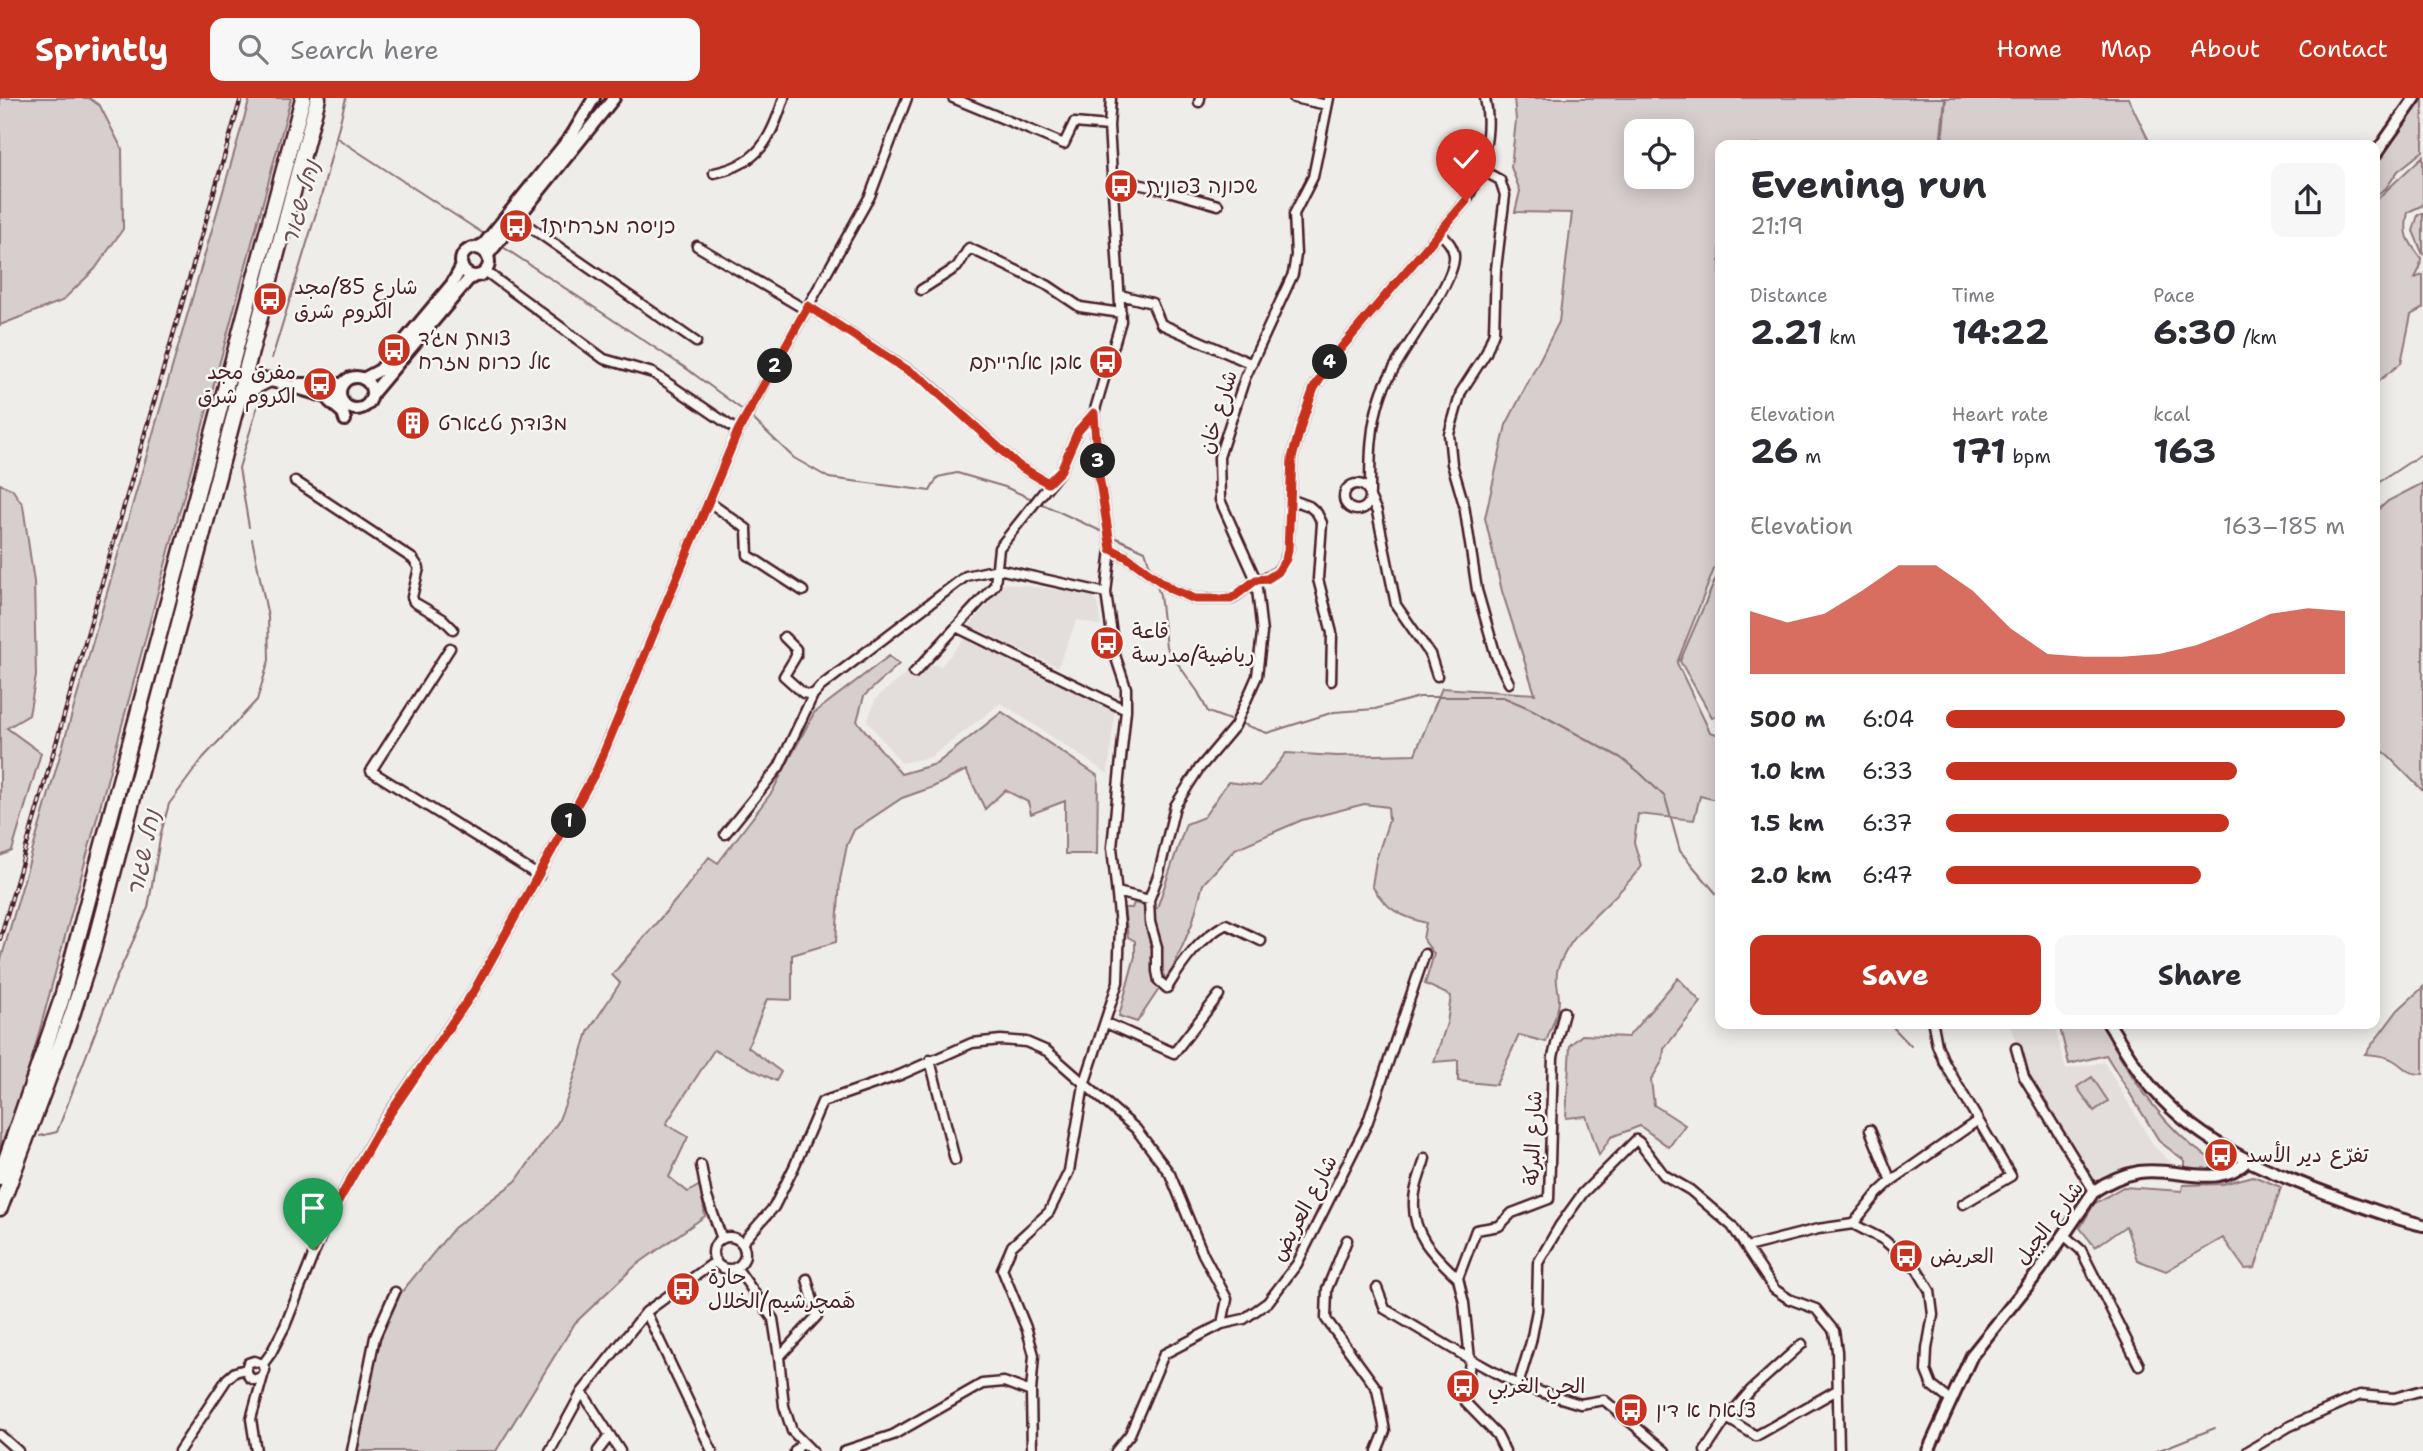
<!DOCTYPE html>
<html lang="en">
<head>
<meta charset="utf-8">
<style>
	:root { --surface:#fff; --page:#f7f7f7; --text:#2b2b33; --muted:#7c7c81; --accent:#c8321e }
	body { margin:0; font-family:"Shantell Sans","Playpen Sans Arabic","Playpen Sans Hebrew",sans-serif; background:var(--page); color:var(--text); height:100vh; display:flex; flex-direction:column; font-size:26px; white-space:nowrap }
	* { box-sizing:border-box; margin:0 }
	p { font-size:23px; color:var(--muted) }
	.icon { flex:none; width:38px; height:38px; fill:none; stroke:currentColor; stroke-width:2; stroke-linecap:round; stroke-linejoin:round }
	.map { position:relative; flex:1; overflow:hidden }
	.details { position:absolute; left:1715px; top:42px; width:665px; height:889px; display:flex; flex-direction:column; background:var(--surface); border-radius:14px; box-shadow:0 4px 18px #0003 }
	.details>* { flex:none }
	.controls { position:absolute; left:1624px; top:21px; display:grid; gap:14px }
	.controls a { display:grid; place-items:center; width:70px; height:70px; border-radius:14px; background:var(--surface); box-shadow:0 4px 18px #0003; font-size:35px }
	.pin { position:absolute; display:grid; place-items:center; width:60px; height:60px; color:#fff; margin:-72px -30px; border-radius:50% 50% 50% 0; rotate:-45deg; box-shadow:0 0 7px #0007 }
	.pin .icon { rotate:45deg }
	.km { position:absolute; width:35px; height:35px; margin:-18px; border-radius:50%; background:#222; color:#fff; font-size:19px; line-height:35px; text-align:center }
	.round { display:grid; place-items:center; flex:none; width:74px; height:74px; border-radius:14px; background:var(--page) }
	.summary { display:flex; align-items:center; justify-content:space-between; height:119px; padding:0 35px }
	h1 { font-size:38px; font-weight:700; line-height:52px }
	.figures { display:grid; grid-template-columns:repeat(3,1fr); gap:10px; height:119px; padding:7px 35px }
	.figures div { display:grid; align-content:center }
	.figures b { font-size:35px; font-weight:700 }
	.figures small { font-size:19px; font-weight:400 }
	.figures p { font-size:19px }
	.chart { height:196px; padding:14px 35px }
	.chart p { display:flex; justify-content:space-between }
	.chart svg { width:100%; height:126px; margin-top:7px; fill:var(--accent); opacity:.7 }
	.primary-button { display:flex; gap:14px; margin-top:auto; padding:14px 35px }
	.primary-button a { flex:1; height:80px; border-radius:14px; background:var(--accent); color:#fff; font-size:28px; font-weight:700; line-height:80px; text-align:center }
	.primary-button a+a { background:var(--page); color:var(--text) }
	ul { padding:0 35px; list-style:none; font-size:23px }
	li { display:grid; grid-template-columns:112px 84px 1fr; align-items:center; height:52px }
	li i { height:18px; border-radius:9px; background:var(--accent) }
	header { display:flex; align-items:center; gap:42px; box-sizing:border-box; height:98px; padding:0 35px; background:var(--accent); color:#fff }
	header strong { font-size:33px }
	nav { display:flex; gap:38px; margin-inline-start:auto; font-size:24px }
	.search { width:490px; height:63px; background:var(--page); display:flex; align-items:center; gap:18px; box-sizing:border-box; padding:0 24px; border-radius:14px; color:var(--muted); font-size:26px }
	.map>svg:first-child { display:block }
</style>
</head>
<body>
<header>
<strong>Sprintly</strong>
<div class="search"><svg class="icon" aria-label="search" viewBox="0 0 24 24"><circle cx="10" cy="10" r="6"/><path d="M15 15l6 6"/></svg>Search here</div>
<nav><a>Home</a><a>Map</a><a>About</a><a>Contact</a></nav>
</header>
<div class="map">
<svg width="2423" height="1353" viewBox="0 0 2423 1353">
	<rect width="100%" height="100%" fill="#efedea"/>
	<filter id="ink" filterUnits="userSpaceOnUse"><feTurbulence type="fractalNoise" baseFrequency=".0143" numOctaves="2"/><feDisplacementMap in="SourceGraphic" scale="14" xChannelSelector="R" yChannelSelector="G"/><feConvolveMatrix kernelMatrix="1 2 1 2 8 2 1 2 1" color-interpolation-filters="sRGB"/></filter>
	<g filter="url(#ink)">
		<path fill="#e3dedc" d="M 1005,485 L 1092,496 L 1098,507 L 1101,528 L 1077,522 L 1058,569 L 969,528 Z
			M 966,539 L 1115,613 L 1108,676 L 1001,605 L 931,659 L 901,665 L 867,623 L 876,600 L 919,565 L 941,568 Z
			M 2009,926 L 2054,926 L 2066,971 L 2104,964 L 2154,1048 L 2176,1069 L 2150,1064 L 2128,1067 L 2092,1082 L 2032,982 Z"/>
		<path fill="#d7cfce" stroke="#90777c" stroke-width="2" fill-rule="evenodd" d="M 0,0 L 89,0 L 100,8 L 122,51 L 123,131 L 95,171 L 62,203 L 0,227 Z
			M 250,0 L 291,0 L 22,998 L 0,1050 L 0,865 Z
			M 1514,0 L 1945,0 L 1940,47 L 1720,47 L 1720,456 L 1677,565 L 1710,634 L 1720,637 L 1720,703 L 1700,698 L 1694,722 L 1638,716 L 1634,744 L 1641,768 C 1616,805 1574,826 1558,870 C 1554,879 1559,892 1559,902 C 1559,915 1550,931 1546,944 L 1519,937 L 1496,987 L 1458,983 L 1458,962 L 1434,964 L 1447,925 L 1451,898 L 1425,886 L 1434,856 L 1423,841 L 1426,825 C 1400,818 1387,812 1372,788 L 1376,762 L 1389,722 L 1388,709 L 1364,706 L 1302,722 L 1235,751 L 1203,786 L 1192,826 L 1173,870 L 1137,924 L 1119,918 L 1135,858 L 1135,843 L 1128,839 L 1124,810 L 1132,810 L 1134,805 L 1157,810 L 1186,726 L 1204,719 L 1228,684 L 1260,688 L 1286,655 L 1337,658 L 1415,656 L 1442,590 L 1535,596 L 1502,493 L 1485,420 L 1506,327 L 1559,224 L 1572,115 L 1515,114 L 1520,93 L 1511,69 L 1516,22 ZM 1636,33 L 1682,33 L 1682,79 L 1636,79 Z
			M 1946,0 L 2128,0 L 2151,47 L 1942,47 Z
			M 2423,0 L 2423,53 L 2398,73 L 2386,90 L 2375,98 L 2375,69 Z
			M 2423,58 L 2423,107 L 2408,114 C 2403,137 2408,143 2421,160 L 2420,170 L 2415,180 L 2423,177 L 2423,210 L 2411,217 L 2401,265 L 2375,286 L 2375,103 Z
			M 2423,115 L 2423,157 L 2413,133 L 2418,117 Z
			M 2423,385 L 2423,693 L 2375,645 L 2375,415 L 2388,403 Z
			M 0,386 L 12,391 L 23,407 L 34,484 L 36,578 L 29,617 L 7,630 L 41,655 L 12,753 L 0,758 Z
			M 1720,471 L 1720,619 L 1712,619 L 1680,563 Z
			M 889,558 L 899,566 L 864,598 L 857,623 L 901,676 L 936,666 L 1002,614 L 1098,678 L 1097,756 L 1065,756 L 1065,703 L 1031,716 L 1028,704 L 1005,692 L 985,711 L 966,672 L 933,689 L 902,700 L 854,732 L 847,747 L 840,782 L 836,844 L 792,857 L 792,902 L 767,901 L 748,949 L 781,974 L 776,983 L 714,952 L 666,1026 L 688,1039 L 669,1079 L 688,1094 L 700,1087 L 705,1118 L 635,1168 L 575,1225 L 496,1353 L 352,1353 L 378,1238 L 395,1202 L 454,1130 L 516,1083 L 558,1024 L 569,996 L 588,934 L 620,885 L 612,877 L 681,796 L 709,759 L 718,765 L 772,694 L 814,615 Z
			M 1678,880 L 1701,904 L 1664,951 L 1663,962 L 1651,982 L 1654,1007 L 1685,1027 L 1669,1049 L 1640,1028 L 1611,1039 L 1599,1057 L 1586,1018 L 1566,1020 L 1570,947 L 1582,937 L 1628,939 Z
			M 2423,889 L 2423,976 C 2405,976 2407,970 2393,962 C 2385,957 2375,957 2365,956 L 2398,912 Z
			M 2059,926 L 2101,926 C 2126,970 2152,1014 2191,1047 C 2200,1055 2212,1061 2223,1068 L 2204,1071 L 2184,1072 L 2184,1062 L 2160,1044 L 2106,957 L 2069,966 Z
			M 2092,979 L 2108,1003 L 2094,1013 L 2077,989 Z
			M 2253,1078 L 2281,1089 L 2255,1170 L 2245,1171 L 2223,1140 L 2166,1173 L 2137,1162 L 2126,1128 L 2095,1149 L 2080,1130 L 2094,1106 L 2123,1089 L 2182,1093 L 2183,1087 L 2223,1086 Z"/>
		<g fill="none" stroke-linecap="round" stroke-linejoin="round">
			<path stroke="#8a6f74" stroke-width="2" d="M 337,40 L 487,138
				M 500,147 L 687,271 L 744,313
				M 272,260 L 321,99 L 346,0
				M 751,319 L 794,360 L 829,380 L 930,393 L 938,379 L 957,375 L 1005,389 L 1032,401
				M 2375,387 L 2423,355
				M 1040,405 L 1105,435
				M 249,429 L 239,370 L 261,297
				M 1114,439 L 1145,453 L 1151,471
				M 1155,483 L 1160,497 L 1166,549 L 1198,594 L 1208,614 L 1235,624
				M 1240,625 L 1267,635 L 1334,614 L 1375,611 L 1419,599 L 1503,599 L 1531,611 L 1621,660 L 1640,675 L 1665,699 L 1680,753 L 1720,800
				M 1890,926 L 1911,948
				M 40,1038 L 57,1034 L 114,885 L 148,810 L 161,735 L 169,706 L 203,660 L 257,602 L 269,562 L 268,519 L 252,441
				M 2157,1353 L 2215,1330"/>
			<g stroke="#4a1f2b" stroke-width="13">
				<path id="street" d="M 953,0 L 1064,46 L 1074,25 L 1109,28
					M 1294,0 L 1327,7
					M 1199,4 L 1200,0
					M 1480,71 L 1500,82 L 1505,97 L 1496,171 L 1494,234 L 1486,255 L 1461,294 L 1449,336 L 1452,366 L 1464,407 L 1477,492 L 1496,558 L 1509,585
					M 714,75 C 759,66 771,41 784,0
					M 1113,81 L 1161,91 L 1218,107
					M 517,120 L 696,244
					M 697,148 L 806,212
					M 485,173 L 604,261 L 653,275 L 738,333
					M 921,192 L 957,169 L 969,150 L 1047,187 L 1080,209 L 1121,215
					M 1120,197 L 1152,205 L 1161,226 L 1252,266
					M 808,208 L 927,284 L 1019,368 L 1048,385
					M 295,383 L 413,461 L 419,470 L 412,499 L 414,504 L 443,521 L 453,531
					M1344 399a13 13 0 1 1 26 0a13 13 0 1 1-26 0Z
					M 1370,395 C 1370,360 1370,327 1382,294 C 1394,260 1457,185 1454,157 C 1453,147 1446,141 1440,135
					M 1370,399 L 1377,414 L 1396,507 L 1430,556 L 1437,578
					M 1290,401 L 1309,408 L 1317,415 L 1322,425 L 1318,481 L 1332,535 L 1331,583
					M 709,404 L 747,431 L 748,457 L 803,493
					M 1111,451 L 1127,459 L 1171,491 L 1195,501 L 1232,501 L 1256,482 L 1220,402 L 1219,359 L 1245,280 L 1293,176 L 1296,157 L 1294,116 L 1313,79 L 1329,0
					M 956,529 L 1126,612
					M 784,539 L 796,551 L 796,558 L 784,578 L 803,595 L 813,597
					M 450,550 L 371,673 L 539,778
					M 914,575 L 995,487 L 999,450 L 1061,372 L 1078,333 L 1094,315
					M 725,736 L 779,669 L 813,597 L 820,589 L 966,478 L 998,471 L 1106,495
					M 1117,794 L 1149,802 L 1159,775 L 1175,708 L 1198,672 L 1235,628 L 1257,578 L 1262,535 L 1256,482 C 1274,480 1284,470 1288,452 L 1292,360 L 1302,324 L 1314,290 L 1341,250 L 1466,103 C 1482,74 1493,33 1485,0
					M 1149,802 L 1150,824 L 1157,849 L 1157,873 L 1159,883 L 1167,890 C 1183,864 1199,841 1226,826 L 1261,843
					M 1106,925 L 1174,955 L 1219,897
					M 1933,926 L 1937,947 L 1944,964 L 2011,1078 L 1963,1106
					M 2016,950 L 2024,979 L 2094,1093
					M 930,962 L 955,1062
					M 1870,1032 L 1891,1083
					M 1425,1060 C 1422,1073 1414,1089 1414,1103 C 1412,1138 1435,1158 1458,1180
					M 701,1067 L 707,1099 L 722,1141
					M 1853,1126 L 1878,1095 L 1891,1083 L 1977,1023
					M 2065,1138 L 2081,1152 L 2139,1267
					M713 1155a16 16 0 1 1 32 0a16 16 0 1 1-32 0Z
					M 1347,1142 L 1327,1191 L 1326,1221 L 1377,1291 L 1385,1333 L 1377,1353
					M 742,1145 L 774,1109 L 794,1069 L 822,1004 L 900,977 L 972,945 L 1001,942 L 1026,944 L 1047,953 L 1136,1031 L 1170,1076 L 1203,1156 L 1227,1201 L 1222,1226
					M 1747,1149 L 1818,1131 L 1853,1126 L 1884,1142 L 1917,1171 L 1930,1193 L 1933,1217 L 1927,1251 L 1926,1273 L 1932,1288 L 1950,1302
					M 736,1169 L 773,1221 L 779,1259 L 784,1308 L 792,1333 L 803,1344
					M 1377,1190 L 1385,1211 L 1470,1261 L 1518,1287 L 1580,1306 L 1604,1302 L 1665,1353
					M 646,1214 L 712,1353
					M 779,1259 L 817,1218 L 807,1181
					M 263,1266 L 271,1255 L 285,1228 L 326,1125 L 380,1029 L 474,893 L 597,671 L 738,333 L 870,98 L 907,0
					M 1518,1287 L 1531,1244 L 1537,1212 L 1538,1165 L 1560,1127 L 1583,1095 L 1636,1042 L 1639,1044 L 1664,1077 L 1690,1092 L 1732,1128 L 1774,1191 L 1789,1201 L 1816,1211 L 1834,1233 L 1837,1253 L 1839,1353
					M 582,1294 L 620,1353
					M 1727,1320 L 1756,1338 L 1837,1292
					M 0,1337 L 18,1353
					M 179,1353 L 227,1281 L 235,1274 L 246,1271 L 248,1265 L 254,1263 L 263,1266 L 265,1272 L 263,1278 L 254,1282 L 249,1279 L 246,1271
					M 256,1353 L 251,1321 L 263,1278
					M 352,1353 L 375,1239 L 395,1194
					M 550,1353 L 582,1294 L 646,1214 L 716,1163
					M 598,1353 L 610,1337
					M 795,1353 L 803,1344 L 812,1353
					M 844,1353 L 893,1337 L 982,1286 L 1004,1284 L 1031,1294
					M 1032,1353 L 1031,1294 L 1034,1257 L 1027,1232 L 1002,1171 L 1012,1148 L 1049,1114 L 1069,1073 L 1084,987 L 1118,884 L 1120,827 L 1112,749 L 1126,612 L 1126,590 L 1115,557 L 1106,495 L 1111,451 L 1098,372 L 1094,315 L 1121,223 L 1109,28 L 1111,0
					M 1116,1353 L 1130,1336 L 1164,1256 L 1222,1226 L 1244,1221 L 1268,1204 L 1297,1166 L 1367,1026 L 1425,856
					M 1505,1353 L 1497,1337 L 1466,1305 L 1470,1261 L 1464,1205 L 1458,1180 L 1476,1132 L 1499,1128 L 1512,1115 L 1549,1101 L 1553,959 L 1564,914
					M 1705,1353 L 1727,1320 L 1751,1292 L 1802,1246
					M 2248,1353 L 2290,1328 L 2360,1297 L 2394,1300 L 2423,1292"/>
			</g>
			<g stroke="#4a1f2b" stroke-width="16">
				<path id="secondary" d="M 2375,57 L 2415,0
					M 476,150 L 484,146 L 572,37 L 594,0
					M461 164a14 14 0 1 1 28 0a14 14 0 1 1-28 0Z
					M 487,158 L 614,0
					M 238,276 L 284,286 L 343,304
					M340 295a16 16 0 1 1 32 0a16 16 0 1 1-32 0Z
					M 363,281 L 380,272 L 452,186 L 462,168
					M 298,286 L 343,286
					M 372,296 L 468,182 L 475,178
					M 330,304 L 343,315 L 345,322
					M 2109,926 C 2123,948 2137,973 2154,992 C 2203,1049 2273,1076 2342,1101 C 2368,1110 2395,1121 2423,1127
					M 1928,1353 L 1972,1257 L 2040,1172 L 2094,1093 C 2107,1084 2122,1077 2139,1074 C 2176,1068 2218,1093 2248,1062"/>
			</g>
			<g stroke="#4a1f2b" stroke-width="19">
				<path id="highway" d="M 238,302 L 248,292 L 268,282
					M 0,1079 L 61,903 L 303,0
					M 0,1110 L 72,917 L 93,851 L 318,0"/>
			</g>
			<use href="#street" stroke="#f6f6f2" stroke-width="8"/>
			<use href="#secondary" stroke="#f6f6f2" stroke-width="10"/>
			<use href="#highway" stroke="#f6f6f2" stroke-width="14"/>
			<g stroke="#4a1f2b" stroke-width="4.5">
				<path id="rail" d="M 0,841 L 241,0"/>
			</g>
			<use href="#rail" stroke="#f6f6f2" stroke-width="2" stroke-dasharray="5" stroke-linecap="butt"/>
		</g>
	</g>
	<g fill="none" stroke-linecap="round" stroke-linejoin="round" filter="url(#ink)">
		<g stroke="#fff" stroke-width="14">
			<path id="route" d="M 313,1152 L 326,1125 L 380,1030 L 474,893 L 597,671 L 738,333 L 808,208 L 926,284 L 1019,368 L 1048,385 L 1061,372 L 1078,333 L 1094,315 L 1098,372 L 1111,451 L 1127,459 L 1171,491 L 1195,501 L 1231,501 L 1256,482 L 1267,481 L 1278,474 L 1286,461 L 1288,452 L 1292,360 L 1302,324 L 1314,290 L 1341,250 L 1466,103"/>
		</g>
		<use href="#route" stroke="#c8321e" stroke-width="9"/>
	</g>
	<defs>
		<g id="bus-disc" transform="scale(1.75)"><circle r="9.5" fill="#c8321e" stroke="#f6f6f2"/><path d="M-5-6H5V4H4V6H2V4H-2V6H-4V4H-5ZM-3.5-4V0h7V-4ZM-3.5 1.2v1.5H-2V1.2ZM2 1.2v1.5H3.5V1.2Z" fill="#fff"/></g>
		<g id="building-disc" transform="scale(1.75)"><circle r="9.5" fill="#c8321e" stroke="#f6f6f2"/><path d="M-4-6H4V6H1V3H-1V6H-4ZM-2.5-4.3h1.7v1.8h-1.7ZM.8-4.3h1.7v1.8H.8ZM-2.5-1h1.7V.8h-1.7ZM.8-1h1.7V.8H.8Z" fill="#fff"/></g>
	</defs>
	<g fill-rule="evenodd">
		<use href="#bus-disc" x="1121" y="88"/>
		<use href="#bus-disc" x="516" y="128"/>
		<use href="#bus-disc" x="270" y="201"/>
		<use href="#bus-disc" x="394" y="252"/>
		<use href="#bus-disc" x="1106" y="264"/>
		<use href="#bus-disc" x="320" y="286"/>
		<use href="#building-disc" x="413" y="325"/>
		<use href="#bus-disc" x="1107" y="545"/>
		<use href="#bus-disc" x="2221" y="1057"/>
		<use href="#bus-disc" x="1906" y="1158"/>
		<use href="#bus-disc" x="683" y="1191"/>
		<use href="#bus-disc" x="1463" y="1288"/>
		<use href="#bus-disc" x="1631" y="1312"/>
	</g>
	<g text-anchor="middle" stroke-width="5" stroke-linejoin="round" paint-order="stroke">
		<g font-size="21" fill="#4a1f2b" stroke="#f6f6f2" text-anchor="start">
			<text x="1146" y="95">שכונה צפונית</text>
			<text x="540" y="135">כניסה מזרחית1</text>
			<text x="294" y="196">شارع 85/مجد<tspan x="294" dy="24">الكروم شرق</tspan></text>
			<text x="418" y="247">צומת מג׳ד<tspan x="418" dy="24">אל כרום מזרח</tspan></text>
			<text x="1082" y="271" text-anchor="end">אבן אלהייתם</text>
			<text x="296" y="281" text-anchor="end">مفرق مجد<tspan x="296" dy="24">الكروم شرق</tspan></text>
			<text x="438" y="332">מצודת טגארט</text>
			<text x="1132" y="540">قاعة<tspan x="1132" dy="24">رياضية/مدرسة</tspan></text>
			<text x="2246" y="1064">تفرّع دير الأسد</text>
			<text x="1930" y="1165">العريض</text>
			<text x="708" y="1186">حارة<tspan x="708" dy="24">هَمچرشيم/الخلال</tspan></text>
			<text x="1488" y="1295">الحي الغربي</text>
			<text x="1656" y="1319">צלאח א דין</text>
		</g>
		<g font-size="21" fill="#4a1f2b" stroke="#f6f6f2">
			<text transform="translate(1218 314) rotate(-73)" y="7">شارع خان</text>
			<text transform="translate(1533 1040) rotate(-88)" y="7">شارع البركة</text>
			<text transform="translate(1304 1110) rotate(-62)" y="7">شارع العريض</text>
			<text transform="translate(2049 1125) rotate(-53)" y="7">شارع الجبل</text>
		</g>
		<g font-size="23" font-style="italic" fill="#6f4e56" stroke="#f6f6f2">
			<text transform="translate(300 105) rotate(-74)" y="8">נחל שגור</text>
			<text transform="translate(143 755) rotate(-78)" y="8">נחל שגור</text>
		</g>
	</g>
</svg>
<div class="controls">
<a><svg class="icon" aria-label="locate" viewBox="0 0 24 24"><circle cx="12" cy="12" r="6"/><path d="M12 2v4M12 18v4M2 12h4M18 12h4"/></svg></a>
</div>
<div class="pin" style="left:313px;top:1152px;background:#1e9e55"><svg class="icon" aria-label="arrive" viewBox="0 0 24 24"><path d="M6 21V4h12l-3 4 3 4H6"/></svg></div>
<div class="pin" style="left:1466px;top:103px;background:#d93025"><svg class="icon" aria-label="check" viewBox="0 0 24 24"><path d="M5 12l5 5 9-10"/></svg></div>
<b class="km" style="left:569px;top:723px">1</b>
<b class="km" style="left:775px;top:268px">2</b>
<b class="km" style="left:1098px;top:363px">3</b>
<b class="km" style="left:1330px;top:264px">4</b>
<section class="details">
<div class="summary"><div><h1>Evening run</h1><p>21:19</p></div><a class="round"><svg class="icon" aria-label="share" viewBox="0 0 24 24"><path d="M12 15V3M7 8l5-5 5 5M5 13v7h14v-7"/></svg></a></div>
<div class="figures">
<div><p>Distance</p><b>2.21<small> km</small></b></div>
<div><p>Time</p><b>14:22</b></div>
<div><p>Pace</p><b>6:30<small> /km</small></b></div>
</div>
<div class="figures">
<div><p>Elevation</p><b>26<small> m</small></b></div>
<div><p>Heart rate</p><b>171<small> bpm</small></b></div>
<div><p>kcal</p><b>163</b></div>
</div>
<div class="chart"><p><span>Elevation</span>163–185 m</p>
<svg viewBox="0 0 160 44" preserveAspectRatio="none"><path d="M0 44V22L10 26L20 23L30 15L40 6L50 6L60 15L70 28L80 37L90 38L100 38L110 37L120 34L130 29L140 23L150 21L160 22V44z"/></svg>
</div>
<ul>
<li><b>500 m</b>6:04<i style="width:100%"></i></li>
<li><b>1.0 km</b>6:33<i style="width:73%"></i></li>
<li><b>1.5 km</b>6:37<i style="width:71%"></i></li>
<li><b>2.0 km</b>6:47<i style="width:64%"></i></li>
</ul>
<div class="primary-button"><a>Save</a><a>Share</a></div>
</section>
</div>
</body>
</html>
